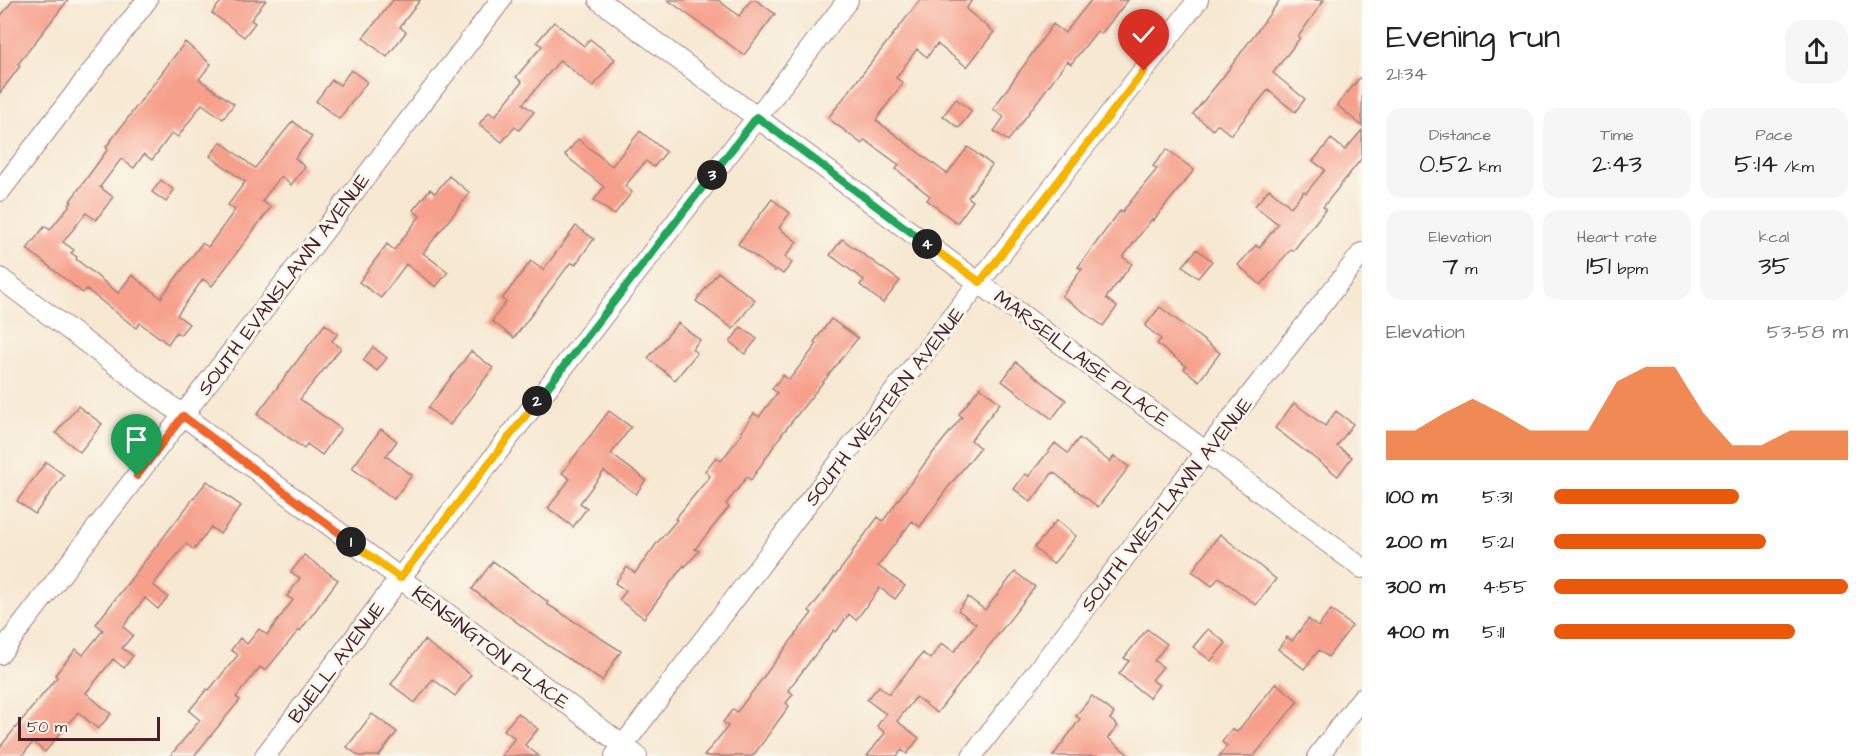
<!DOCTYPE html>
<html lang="en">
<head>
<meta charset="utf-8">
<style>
	:root { --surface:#fff; --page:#f6f6f6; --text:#222; --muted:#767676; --accent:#ea580c }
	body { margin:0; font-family:"Architects Daughter",sans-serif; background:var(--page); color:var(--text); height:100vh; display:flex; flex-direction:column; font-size:22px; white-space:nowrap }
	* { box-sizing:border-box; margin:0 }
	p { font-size:20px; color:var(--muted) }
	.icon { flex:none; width:33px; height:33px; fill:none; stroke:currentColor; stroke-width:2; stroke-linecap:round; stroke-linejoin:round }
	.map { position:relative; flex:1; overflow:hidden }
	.sheet { display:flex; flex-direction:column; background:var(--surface); width:510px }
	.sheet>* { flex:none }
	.scale { position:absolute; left:18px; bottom:15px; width:142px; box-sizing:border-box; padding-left:6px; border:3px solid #4a1f2b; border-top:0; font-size:16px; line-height:21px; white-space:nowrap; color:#4a1f2b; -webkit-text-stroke:4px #fbf7ec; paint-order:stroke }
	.pin { position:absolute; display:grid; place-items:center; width:51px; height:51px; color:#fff; margin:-62px -26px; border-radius:50% 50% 50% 0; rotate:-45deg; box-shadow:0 0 6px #0007 }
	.pin .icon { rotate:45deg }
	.km { position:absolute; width:30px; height:30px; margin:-15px; border-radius:50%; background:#222; color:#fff; font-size:16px; line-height:30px; text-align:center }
	.round { display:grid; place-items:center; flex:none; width:63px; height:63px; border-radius:18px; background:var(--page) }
	.head { display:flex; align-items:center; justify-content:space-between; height:102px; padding:0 24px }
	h1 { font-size:33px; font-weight:600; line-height:45px }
	.figures { display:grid; grid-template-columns:repeat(3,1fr); gap:9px; height:102px; padding:6px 24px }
	.figures div { display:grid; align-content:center; border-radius:15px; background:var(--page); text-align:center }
	.figures b { font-size:26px; font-weight:600 }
	.figures small { font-size:16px; font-weight:400 }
	.figures p { font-size:16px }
	.chart { height:168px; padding:12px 24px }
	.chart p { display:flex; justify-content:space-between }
	.chart svg { width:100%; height:108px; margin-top:6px; fill:var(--accent); opacity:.7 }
	ul { padding:0 24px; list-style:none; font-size:20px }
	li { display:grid; grid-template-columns:96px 72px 1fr; align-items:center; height:45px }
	li i { height:15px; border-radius:8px; background:var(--accent) }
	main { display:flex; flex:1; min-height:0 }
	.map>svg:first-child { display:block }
</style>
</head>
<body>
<main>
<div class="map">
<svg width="1362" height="756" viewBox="0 0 1362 756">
	<rect width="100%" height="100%" fill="#fbf7ec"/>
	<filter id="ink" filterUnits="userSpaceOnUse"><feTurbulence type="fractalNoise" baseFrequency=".0167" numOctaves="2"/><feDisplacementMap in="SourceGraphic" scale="12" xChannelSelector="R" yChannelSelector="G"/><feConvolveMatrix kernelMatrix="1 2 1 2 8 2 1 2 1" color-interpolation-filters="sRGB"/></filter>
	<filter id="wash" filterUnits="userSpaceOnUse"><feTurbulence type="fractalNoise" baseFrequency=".008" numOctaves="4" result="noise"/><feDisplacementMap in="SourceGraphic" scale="24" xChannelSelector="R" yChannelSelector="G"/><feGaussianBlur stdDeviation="1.35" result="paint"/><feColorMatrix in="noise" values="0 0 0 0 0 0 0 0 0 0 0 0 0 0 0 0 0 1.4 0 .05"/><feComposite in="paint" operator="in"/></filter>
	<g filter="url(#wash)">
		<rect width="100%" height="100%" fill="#f7e8d2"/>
		<g id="blocks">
			<path fill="#f69f8a" d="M 13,0 L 68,0 L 18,64 L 20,66 L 0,93 L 0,17 Z
				M 222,0 L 266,0 L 251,20 L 255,23 L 244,37 L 212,13 Z
				M 393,0 L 420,0 L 400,27 L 406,32 L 387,57 L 363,38 Z
				M 668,0 L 718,0 L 739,16 L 751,0 L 756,0 L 775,14 L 744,55 Z
				M 920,0 L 972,0 L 966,9 L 994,32 L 967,67 L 937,44 L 927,57 L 917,49 L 896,78 L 903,83 L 876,120 L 947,174 L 968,147 L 992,165 L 968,197 L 973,201 L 957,223 L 927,200 L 930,196 L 896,169 L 899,165 L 865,140 L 862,144 L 828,118 Z
				M 1091,0 L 1128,0 L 1101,34 L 1097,31 L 1071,64 L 1067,61 L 1008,141 L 994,131 L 1004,117 L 993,109 L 1053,24 L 1065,33 Z
				M 1280,0 L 1324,0 L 1298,37 L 1300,38 L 1273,73 L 1305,99 L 1295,112 L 1268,90 L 1231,135 L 1217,124 L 1213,130 L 1193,114 L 1223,77 Z
				M 554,22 L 584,46 L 590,39 L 615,59 L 593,87 L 560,60 L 523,104 L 534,112 L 519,130 L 515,127 L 502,142 L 479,124 L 489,112 L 495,116 L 522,82 L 516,77 L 542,46 L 537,42 Z
				M 185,42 L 211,64 L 199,79 L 234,104 L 223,119 L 202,104 L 178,137 L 172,133 L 152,160 L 144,154 L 134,168 L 121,159 L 100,187 L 113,197 L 96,220 L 86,213 L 63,242 L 74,250 L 71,253 L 77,257 L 76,259 L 118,293 L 132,275 L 161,298 L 202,243 L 208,247 L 235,210 L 228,205 L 245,182 L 210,156 L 221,142 L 255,168 L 293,121 L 312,137 L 295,158 L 305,167 L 291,185 L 281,176 L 262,201 L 271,207 L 212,286 L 203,279 L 177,315 L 189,324 L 180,335 L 176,332 L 168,344 L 140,323 L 136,328 L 86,289 L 83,293 L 27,249 L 45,226 L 50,230 L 72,202 L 70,201 L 108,149 L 106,147 Z
				M 351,70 L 367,82 L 339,119 L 316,101 L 332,80 L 340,85 Z
				M 1362,75 L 1362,126 L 1337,105 Z
				M 956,99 L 972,111 L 959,128 L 943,116 Z
				M 1362,130 L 1362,158 L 1323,207 L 1326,209 L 1293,251 L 1291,249 L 1261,285 L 1238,265 L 1256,245 L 1259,248 L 1278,224 L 1255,206 L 1269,189 L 1291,207 L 1304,191 L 1306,193 L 1325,170 L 1313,161 L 1331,139 L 1345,150 Z
				M 640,131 L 666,152 L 654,167 L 646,161 L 625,186 L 632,192 L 614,215 L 594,200 L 604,187 L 565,155 L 578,139 L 612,166 Z
				M 1167,149 L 1194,170 L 1153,221 L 1152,219 L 1123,257 L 1132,264 L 1106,298 L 1117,307 L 1103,326 L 1062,296 L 1082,269 L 1078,267 L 1120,211 L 1122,212 L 1157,169 L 1153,166 Z
				M 449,176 L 470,193 L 423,253 L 448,272 L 436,287 L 406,264 L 381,298 L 359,282 L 387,244 L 394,250 L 420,216 L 413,210 L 430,189 L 435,193 Z
				M 161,180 L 174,190 L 166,202 L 152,192 Z
				M 772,199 L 790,213 L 779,228 L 797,242 L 785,257 L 792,263 L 783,274 L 776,269 L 775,271 L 738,244 Z
				M 576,226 L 594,239 L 575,265 L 571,262 L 514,338 L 492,321 L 506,302 L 502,299 L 531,261 L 543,270 Z
				M 842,239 L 900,281 L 883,303 L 860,285 L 864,280 L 830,255 Z
				M 1197,249 L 1212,261 L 1198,278 L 1183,266 Z
				M 718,272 L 755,300 L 733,329 L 696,301 Z
				M 1160,307 L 1220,353 L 1199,381 L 1184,369 L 1186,366 L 1157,344 L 1161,339 L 1145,326 Z
				M 831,319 L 858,338 L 782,434 L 751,480 L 747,477 L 726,504 L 729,507 L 695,549 L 699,551 L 685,567 L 684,565 L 644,618 L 619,600 L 626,591 L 615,583 L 627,567 L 635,573 L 657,543 L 677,520 L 675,519 L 710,476 L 705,471 L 716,457 L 721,461 L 742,434 L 741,432 L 754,413 L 759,417 L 777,393 L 772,389 L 783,375 L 789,380 L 817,344 L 814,342 Z
				M 678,323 L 700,340 L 692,349 L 697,353 L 675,380 L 648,358 Z
				M 325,324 L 338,334 L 332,341 L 341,348 L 300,399 L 341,429 L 322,455 L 307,444 L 304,449 L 257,414 Z
				M 741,327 L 757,339 L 745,354 L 730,342 Z
				M 373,347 L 387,358 L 377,371 L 363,360 Z
				M 471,351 L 493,368 L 450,425 L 428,408 Z
				M 1016,362 L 1066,400 L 1052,419 L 1002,381 Z
				M 980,387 L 1000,403 L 971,440 L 980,448 L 946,490 L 920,527 L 912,521 L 878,566 L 905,586 L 895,599 L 880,588 L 856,620 L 849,614 L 836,632 L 834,630 L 788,690 L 793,694 L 786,703 L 789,706 L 753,756 L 704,756 L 728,726 L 723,722 L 733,709 L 737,712 L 812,613 L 809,611 L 853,553 L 852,552 L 878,517 L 883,521 L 928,459 L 962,417 L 959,414 Z
				M 1294,403 L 1325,426 L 1336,411 L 1353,424 L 1337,446 L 1352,457 L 1338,476 L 1275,428 Z
				M 78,406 L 102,424 L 80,452 L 56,433 Z
				M 609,411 L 631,427 L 611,454 L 646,480 L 636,494 L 604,471 L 580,503 L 587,508 L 573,527 L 548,508 L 570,479 L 562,473 Z
				M 381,429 L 397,441 L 386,456 L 412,475 L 394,499 L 352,468 Z
				M 1079,438 L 1110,462 L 1114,456 L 1129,467 L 1098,507 L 1053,472 L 1031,502 L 1014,489 L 1025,474 L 1029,476 L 1055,443 L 1068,453 Z
				M 46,462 L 64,475 L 35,514 L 17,501 Z
				M 207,481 L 241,506 L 220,534 L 211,527 L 194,550 L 186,544 L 153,585 L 168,597 L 158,609 L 145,598 L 123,627 L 133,635 L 122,648 L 133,656 L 124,668 L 113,659 L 86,693 L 111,714 L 98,729 L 78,712 L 45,752 L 33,742 L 22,756 L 0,756 L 0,747 L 57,677 L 55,675 L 76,649 L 83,655 L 103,630 L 96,624 Z
				M 1057,520 L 1076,536 L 1053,564 L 1034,548 Z
				M 1220,534 L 1276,579 L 1256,605 L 1219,577 L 1212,586 L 1192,571 Z
				M 304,555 L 338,580 L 300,631 L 299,630 L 265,671 L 260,667 L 236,697 L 240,700 L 194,756 L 170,756 L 200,720 L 189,711 L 207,689 L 209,690 L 238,655 L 231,650 L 240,638 L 247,644 L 259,629 L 267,635 L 293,600 L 287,596 L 300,578 L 291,572 Z
				M 493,561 L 548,602 L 547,604 L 621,651 L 602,681 L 549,646 L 472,589 Z
				M 1015,572 L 1035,587 L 937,713 L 916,697 L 897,721 L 919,738 L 907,754 L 902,750 L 897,756 L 867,756 L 885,733 L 877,726 L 886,714 L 867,700 L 879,686 L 889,694 L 923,653 L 930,659 L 942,643 L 954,652 L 976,624 L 958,610 L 968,597 L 985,610 Z
				M 1331,610 L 1352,626 L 1328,657 L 1319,650 L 1304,669 L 1278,649 L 1287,637 L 1292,641 L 1308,619 L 1318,627 Z
				M 1147,629 L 1167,644 L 1154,661 L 1163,667 L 1152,680 L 1159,685 L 1149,698 L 1119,674 L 1129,661 L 1124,658 Z
				M 1208,629 L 1226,643 L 1211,661 L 1193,647 Z
				M 424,640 L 471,675 L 455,696 L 433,679 L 415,703 L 391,684 Z
				M 1276,683 L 1298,701 L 1254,756 L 1219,756 L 1227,746 L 1222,742 L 1232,729 L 1237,732 Z
				M 1092,696 L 1114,713 L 1110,719 L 1118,726 L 1108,738 L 1130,756 L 1053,756 L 1080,719 L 1076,716 Z
				M 518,713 L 538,729 L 525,745 L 539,756 L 501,756 L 515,738 L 504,730 Z
				M 372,714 L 397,732 L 379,756 L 359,756 L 347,747 Z"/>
		</g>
	</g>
	<g filter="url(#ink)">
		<use href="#blocks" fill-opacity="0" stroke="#a0847e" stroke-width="1.5"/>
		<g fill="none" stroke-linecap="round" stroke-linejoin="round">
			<g stroke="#a0847e" stroke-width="22">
				<path id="street" d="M 599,0 L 1362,568
					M 0,191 L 147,0
					M 0,278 L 637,756
					M 0,654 L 501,0
					M 265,756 L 400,578 L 848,0
					M 615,756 L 800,513 L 1198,0
					M 972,756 L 1206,451 L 1362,253
					M 1318,756 L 1362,698"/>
			</g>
			<use href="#street" stroke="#fff" stroke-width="20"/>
		</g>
	</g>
	<g fill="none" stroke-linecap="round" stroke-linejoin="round" filter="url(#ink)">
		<g stroke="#fff" stroke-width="12">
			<path id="split-1" d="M 137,476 L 183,416 L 351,542"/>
		</g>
		<g stroke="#fff" stroke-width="12">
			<path id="split-2" d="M 351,542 L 400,578 L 537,401"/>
		</g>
		<g stroke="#fff" stroke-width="12">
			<path id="split-3" d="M 537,401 L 712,175"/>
		</g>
		<g stroke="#fff" stroke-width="12">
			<path id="split-4" d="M 712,175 L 757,117 L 927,244"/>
		</g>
		<g stroke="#fff" stroke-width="12">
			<path id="split-5" d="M 927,244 L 980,282 L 1144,71"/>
		</g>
		<use href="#split-1" stroke="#f0652b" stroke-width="8"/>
		<use href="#split-2" stroke="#f5b400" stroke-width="8"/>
		<use href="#split-3" stroke="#22a559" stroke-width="8"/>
		<use href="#split-4" stroke="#22a559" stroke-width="8"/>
		<use href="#split-5" stroke="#f5b400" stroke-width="8"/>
	</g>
	<g text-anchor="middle" stroke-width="6" stroke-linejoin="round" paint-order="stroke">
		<g font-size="20" fill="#4a1f2b" stroke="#fbf7ec">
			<text transform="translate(283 284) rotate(-53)" y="7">SOUTH EVANSLAWN AVENUE</text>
			<text transform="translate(1082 358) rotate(37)" y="7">MARSEILLAISE PLACE</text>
			<text transform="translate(884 406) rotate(-52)" y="7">SOUTH WESTERN AVENUE</text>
			<text transform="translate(1166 504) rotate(-52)" y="7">SOUTH WESTLAWN AVENUE</text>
			<text transform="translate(491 647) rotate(37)" y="7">KENSINGTON PLACE</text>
			<text transform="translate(336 662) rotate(-53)" y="7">BUELL AVENUE</text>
		</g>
	</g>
</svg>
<div class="scale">50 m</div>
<div class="pin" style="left:137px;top:476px;background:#1e9e55"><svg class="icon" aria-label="arrive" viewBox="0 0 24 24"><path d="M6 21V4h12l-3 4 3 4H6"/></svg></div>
<div class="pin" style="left:1144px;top:71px;background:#d93025"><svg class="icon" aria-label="check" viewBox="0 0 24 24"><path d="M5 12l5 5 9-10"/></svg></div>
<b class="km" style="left:351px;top:542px">1</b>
<b class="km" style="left:537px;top:401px">2</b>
<b class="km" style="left:712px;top:175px">3</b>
<b class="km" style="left:927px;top:244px">4</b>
</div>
<section class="sheet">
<div class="head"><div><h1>Evening run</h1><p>21:34</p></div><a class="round"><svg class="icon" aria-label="share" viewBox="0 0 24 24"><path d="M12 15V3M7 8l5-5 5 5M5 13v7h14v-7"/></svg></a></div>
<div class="figures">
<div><p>Distance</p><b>0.52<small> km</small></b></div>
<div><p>Time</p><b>2:43</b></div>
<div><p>Pace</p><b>5:14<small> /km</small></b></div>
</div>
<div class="figures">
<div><p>Elevation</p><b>7<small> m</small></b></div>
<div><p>Heart rate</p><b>151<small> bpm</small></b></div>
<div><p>kcal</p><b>35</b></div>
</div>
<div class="chart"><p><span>Elevation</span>53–58 m</p>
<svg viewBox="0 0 160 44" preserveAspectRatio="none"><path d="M0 44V32L10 32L20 25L30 19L40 25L50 32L60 32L70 32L80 12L90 6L100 6L110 25L120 38L130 38L140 32L150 32L160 32V44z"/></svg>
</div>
<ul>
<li><b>100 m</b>5:31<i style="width:63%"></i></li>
<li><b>200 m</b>5:21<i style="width:72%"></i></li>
<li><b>300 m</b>4:55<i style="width:100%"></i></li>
<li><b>400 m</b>5:11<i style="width:82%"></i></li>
</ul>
</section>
</main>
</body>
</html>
